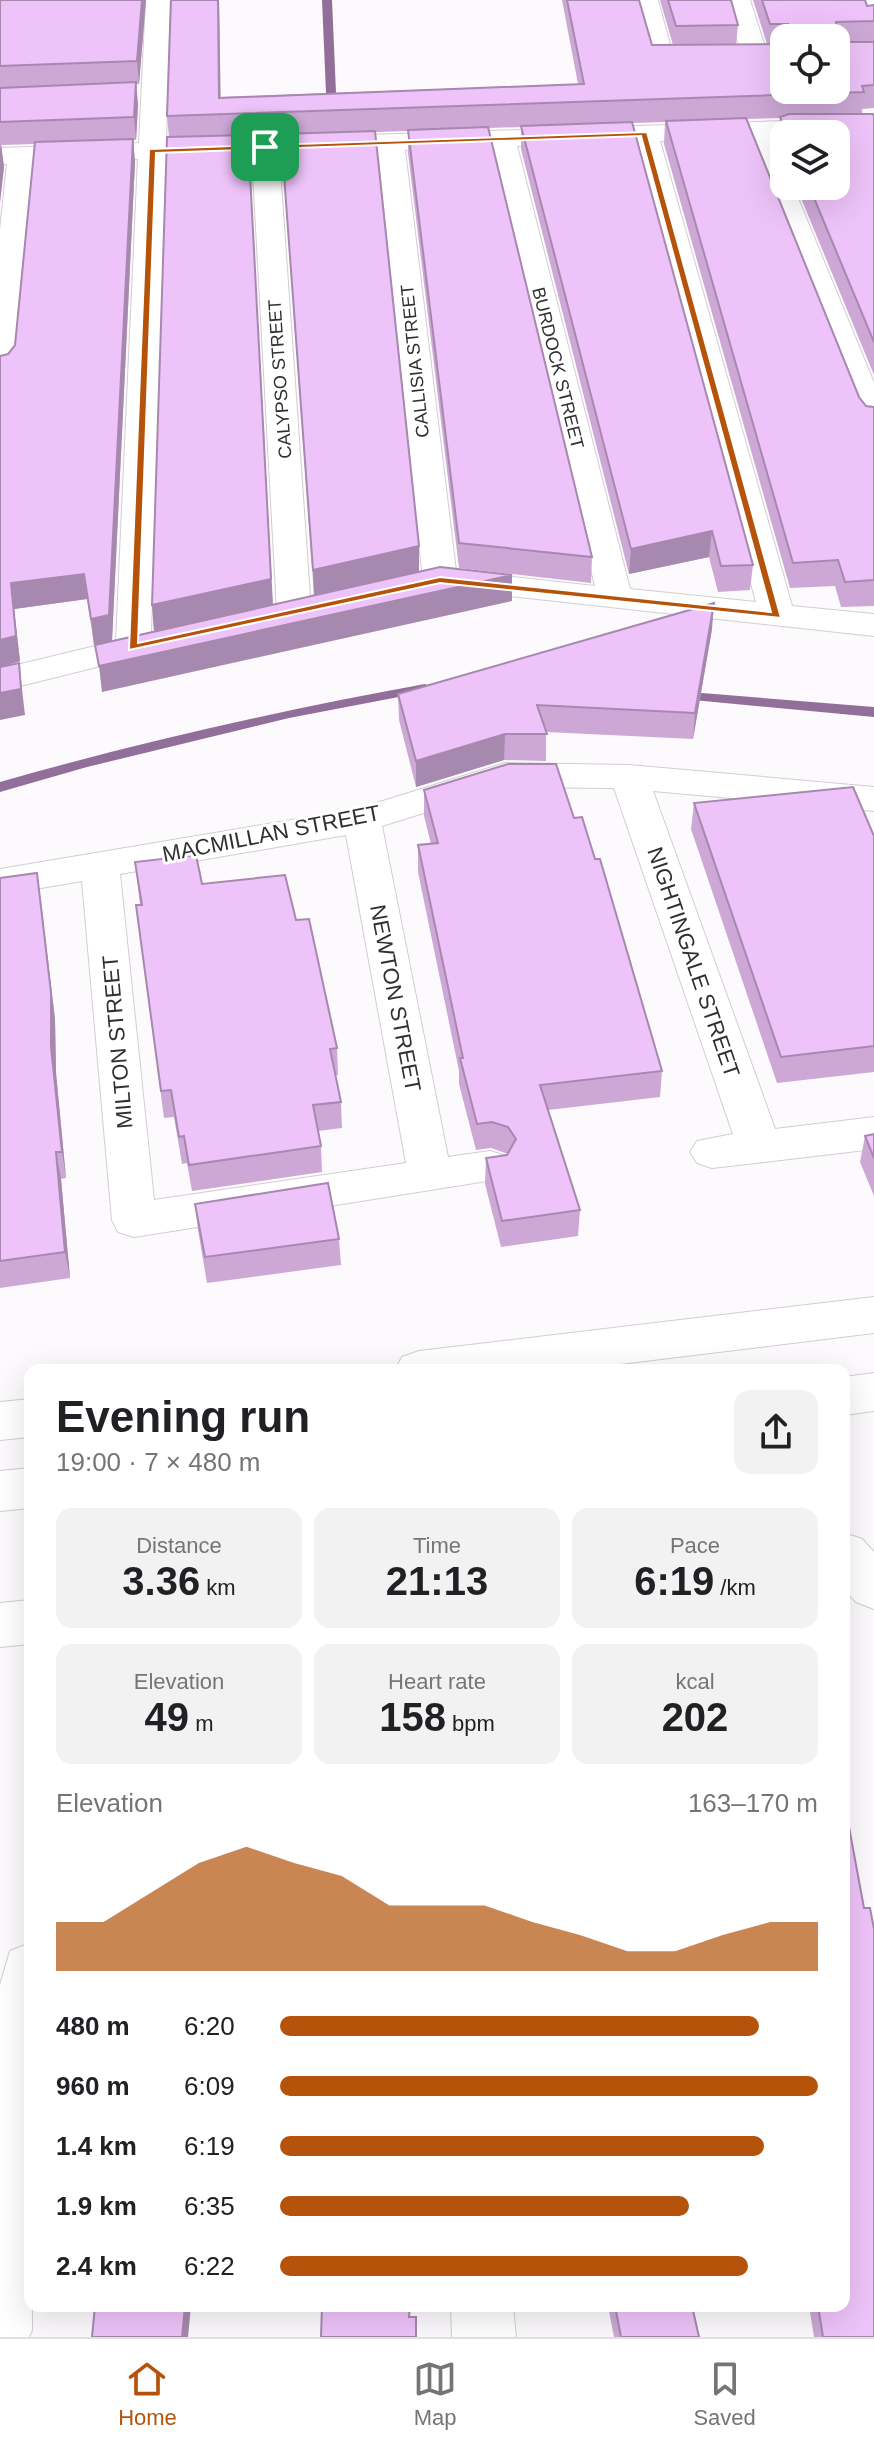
<!DOCTYPE html>
<html lang="en">
<head>
<meta charset="utf-8">
<style>
	:root { --surface:#fff; --page:#f2f2f2; --text:#202124; --muted:#757577; --line:#e0e0e0; --accent:#b45309 }
	body { margin:0; font-family:Arial,sans-serif; background:var(--page); color:var(--text); height:100vh; display:flex; flex-direction:column; font-size:30px; white-space:nowrap }
	* { box-sizing:border-box; margin:0 }
	p { font-size:26px; color:var(--muted) }
	.icon { flex:none; width:44px; height:44px; fill:none; stroke:currentColor; stroke-width:2; stroke-linecap:round; stroke-linejoin:round }
	.map { position:relative; flex:1; overflow:hidden }
	.drawer { position:absolute; left:24px; top:1364px; width:826px; height:948px; display:flex; flex-direction:column; background:var(--surface); border-radius:16px; box-shadow:0 8px 32px #0002 }
	.drawer>* { flex:none }
	.tools { position:absolute; left:770px; top:24px; display:grid; gap:16px }
	.tools a { display:grid; place-items:center; width:80px; height:80px; border-radius:16px; background:var(--surface); box-shadow:0 8px 32px #0002; font-size:40px }
	.pin { position:absolute; display:grid; place-items:center; width:68px; height:68px; color:#fff; margin:-34px; border-radius:16px; box-shadow:0 4px 12px #0006 }
	.round { display:grid; place-items:center; flex:none; width:84px; height:84px; border-radius:16px; background:var(--page) }
	.overview { display:flex; align-items:center; justify-content:space-between; height:136px; padding:0 32px }
	h1 { font-size:44px; font-weight:700; line-height:60px }
	.figures { display:grid; grid-template-columns:repeat(3,1fr); gap:12px; height:136px; padding:8px 32px }
	.figures div { display:grid; align-content:center; border-radius:16px; background:var(--page); text-align:center }
	.figures b { font-size:40px; font-weight:700 }
	.figures small { font-size:22px; font-weight:400 }
	.figures p { font-size:22px }
	.chart { height:224px; padding:16px 32px }
	.chart p { display:flex; justify-content:space-between }
	.chart svg { width:100%; height:144px; margin-top:8px; fill:var(--accent); opacity:.7 }
	ul { padding:0 32px; list-style:none; font-size:26px }
	li { display:grid; grid-template-columns:128px 96px 1fr; align-items:center; height:60px }
	li i { height:20px; border-radius:10px; background:var(--accent) }
	.tab-bar { display:flex; justify-content:space-around; align-items:center; height:112px; border-top:2px solid var(--line); background:var(--surface); font-size:22px; color:var(--muted) }
	.tab-bar a { display:grid; justify-items:center; gap:4px }
	.tab-bar .active { color:var(--accent) }
	.map>svg:first-child { display:block }
</style>
</head>
<body>
<div class="map">
<svg width="874" height="2337" viewBox="0 0 874 2337">
	<rect width="100%" height="100%" fill="#fdfafd"/>
	<g fill="none" stroke-linecap="round" stroke-linejoin="round">
		<path fill="#926e9b" fill-rule="evenodd" d="M 322,0 L 332,0 L 337,116 L 332,119 L 327,116 Z
			M 425,684 L 432,688 L 430,691 L 289,718 L 87,767 L 0,792 L 0,782 C 140,742 282,710 425,684 Z
			M 677,691 L 874,707 L 874,717 L 672,698 L 672,692 Z"/>
		<g stroke="#d1ced2" stroke-width="2">
			<path id="minor" d="M 146,0 L 170,0 L 166,142 L 874,118 L 874,134 L 784,134 L 784,137 L 773,138 L 784,165 L 784,186 L 793,186 L 874,383 L 874,430 L 863,428 L 858,421 L 746,138 L 660,141 L 792,606 L 874,614 L 874,636 L 428,587 L 423,580 L 378,151 L 279,155 L 311,611 L 306,618 L 294,621 L 282,618 L 277,611 L 252,155 L 166,158 L 151,633 L 165,636 L 171,643 L 165,650 L 0,691 L 0,669 L 116,641 L 138,159 L 35,163 L 15,369 L 11,376 L 0,378 L 0,230 L 7,164 L 0,164 L 0,148 L 139,143 ZM 633,142 L 756,602 L 630,589 L 517,146 ZM 490,147 L 595,586 L 456,571 L 405,150 Z
				M 634,0 L 658,0 L 672,52 L 740,50 L 726,0 L 750,0 L 766,50 L 784,49 L 784,65 L 652,65 Z
				M 854,0 L 874,0 L 874,27 L 865,25 Z
				M 505,763 L 629,765 L 874,787 L 874,811 L 653,791 L 775,1129 L 874,1117 L 874,1149 L 712,1168 L 697,1163 L 690,1152 L 697,1141 L 733,1134 L 614,788 L 507,787 L 382,826 L 448,1157 L 490,1151 L 506,1156 L 512,1167 L 506,1178 L 134,1237 L 118,1232 L 112,1220 L 82,881 L 0,895 L 0,869 L 357,809 ZM 346,835 L 406,1163 L 154,1200 L 120,874 Z
				M 844,1533 L 862,1539 L 874,1552 L 874,1609 L 856,1602 L 844,1589 Z
				M 30,1600 L 30,1644 L 0,1647 L 0,1603 Z
				M 30,1943 L 32,2330 L 29,2337 L 0,2337 L 0,1985 L 10,1951 Z
				M 451,2306 L 513,2306 L 516,2337 L 452,2337 Z"/>
		</g>
		<g stroke="#d1ced2" stroke-width="2">
			<path id="major" d="M 874,1297 L 874,1333 L 571,1370 L 395,1370 L 402,1357 L 419,1351 Z
				M 874,1373 L 874,1411 L 844,1415 L 844,1377 Z
				M 30,1399 L 30,1437 L 0,1440 L 0,1402 Z
				M 30,1468 L 30,1508 L 0,1511 L 0,1471 Z"/>
		</g>
		<use href="#minor" fill="#fff" fill-rule="evenodd"/>
		<use href="#major" fill="#fff" fill-rule="evenodd"/>
	</g>
	<path fill="#cda8d6" fill-rule="evenodd" d="M 0,0 L 146,0 L 139,84 L 136,84 L 138,105 L 136,140 L 133,140 L 135,162 L 112,641 L 94,645 L 87,599 L 14,609 L 20,661 L 0,667 L 8,354 L 15,345 L 35,144 L 1,145 L 4,167 L 0,202 Z
		M 171,0 L 219,0 L 220,97 L 578,84 L 562,0 L 639,0 L 652,45 L 673,45 L 660,0 L 731,0 L 738,25 L 736,45 L 767,44 L 753,0 L 865,0 L 874,21 L 874,108 L 862,109 L 862,114 L 874,116 L 874,375 L 796,186 L 836,186 L 836,134 L 784,134 L 784,157 L 777,141 L 780,118 L 747,119 L 859,397 L 866,406 L 874,407 L 874,606 L 841,607 L 835,586 L 790,588 L 664,144 L 665,122 L 632,123 L 753,565 L 750,590 L 718,592 L 709,557 L 629,574 L 521,149 L 521,127 L 488,128 L 592,557 L 591,583 L 459,568 L 408,153 L 408,131 L 375,132 L 419,546 L 419,572 L 314,595 L 281,135 L 248,136 L 154,631 L 152,605 L 169,137 L 167,116 ZM 784,38 L 836,38 L 784,90 Z
		M 712,629 L 693,739 L 546,732 L 546,761 L 504,760 L 416,787 L 399,720 L 398,694 Z
		M 424,790 L 574,818 L 662,1071 L 660,1097 L 548,1110 L 580,1210 L 578,1236 L 501,1247 L 485,1184 L 486,1158 L 508,1154 L 491,1148 L 476,1150 L 459,1084 L 459,1071 L 418,872 L 418,845 L 431,844 L 424,816 Z
		M 694,803 L 874,836 L 874,1072 L 777,1083 L 691,829 Z
		M 135,862 L 202,884 L 296,920 L 337,1048 L 338,1075 L 336,1075 L 341,1102 L 342,1128 L 318,1131 L 321,1146 L 322,1172 L 192,1191 L 187,1163 L 182,1164 L 174,1117 L 164,1118 L 136,905 L 140,905 Z
		M 0,878 L 41,900 L 55,1019 L 56,1073 L 66,1178 L 61,1179 L 70,1278 L 0,1288 Z
		M 874,1134 L 874,1196 L 860,1162 L 865,1136 Z
		M 195,1204 L 339,1239 L 341,1265 L 207,1283 L 198,1230 Z
		M 608,2306 L 692,2306 L 699,2337 L 614,2337 Z
		M 809,2306 L 844,2306 L 874,2337 L 814,2337 Z"/>
	<path fill="#a788ae" d="M 142,0 L 146,0 L 139,84 L 137,61 Z
		M 218,0 L 219,0 L 221,121 L 219,98 Z
		M 136,82 L 138,105 L 136,140 L 134,117 Z
		M 248,135 L 273,605 L 154,631 L 152,605 Z
		M 133,139 L 135,162 L 112,641 L 94,645 L 91,619 Z
		M 1,144 L 4,167 L 0,202 L 0,149 Z
		M 712,531 L 709,557 L 629,574 L 631,549 Z
		M 419,546 L 419,572 L 314,595 L 313,570 Z
		M 84,574 L 87,599 L 14,609 L 20,661 L 0,667 L 0,640 L 11,583 Z
		M 512,575 L 512,601 L 102,692 L 99,666 Z
		M 714,603 L 712,629 L 693,739 L 695,713 Z
		M 19,663 L 25,715 L 0,720 L 0,693 Z
		M 505,734 L 504,760 L 416,787 L 416,761 Z
		M 37,873 L 55,1019 L 56,1073 L 66,1178 L 62,1152 L 51,1047 Z
		M 56,1152 L 61,1179 L 70,1278 L 65,1252 Z
		M 185,2306 L 191,2306 L 188,2337 L 182,2337 Z"/>
	<path fill="#eec3f9" stroke="#a788ae" stroke-width="2" d="M 0,0 L 142,0 L 137,61 L 0,66 Z
		M 171,0 L 218,0 L 219,98 L 584,84 L 567,0 L 639,0 L 652,45 L 784,44 L 784,90 L 836,90 L 836,38 L 788,38 L 788,24 L 770,24 L 762,0 L 865,0 L 867,6 L 874,5 L 874,21 L 836,22 L 837,42 L 874,42 L 874,85 L 862,86 L 864,92 L 167,116 Z
		M 668,0 L 731,0 L 738,25 L 676,26 Z
		M 136,82 L 134,117 L 0,122 L 0,88 Z
		M 789,114 L 873,114 L 874,116 L 874,342 L 809,186 L 836,186 L 836,134 L 787,134 L 780,117 Z
		M 746,118 L 859,397 L 866,406 L 874,407 L 874,580 L 845,582 L 838,560 L 793,563 L 666,121 Z
		M 632,122 L 753,565 L 721,566 L 712,531 L 631,549 L 521,126 Z
		M 488,127 L 592,557 L 459,543 L 408,130 Z
		M 375,131 L 419,546 L 313,570 L 281,134 Z
		M 248,135 L 271,579 L 152,605 L 167,137 Z
		M 133,139 L 109,615 L 91,619 L 84,574 L 11,583 L 16,636 L 0,640 L 0,356 L 8,354 L 15,345 L 35,142 Z
		M 440,567 L 512,575 L 99,666 L 95,645 Z
		M 714,603 L 695,713 L 537,705 L 547,734 L 505,734 L 416,761 L 398,694 Z
		M 19,663 L 21,689 L 0,693 L 0,667 Z
		M 508,764 L 556,764 L 574,818 L 582,817 L 595,859 L 600,859 L 662,1071 L 540,1085 L 580,1210 L 502,1221 L 486,1158 L 507,1155 L 516,1139 L 508,1127 L 492,1122 L 477,1124 L 460,1058 L 463,1058 L 418,845 L 438,843 L 424,790 Z
		M 853,787 L 874,836 L 874,1046 L 781,1057 L 694,803 Z
		M 196,855 L 202,884 L 285,875 L 296,920 L 309,919 L 337,1048 L 330,1049 L 341,1102 L 313,1105 L 321,1146 L 189,1165 L 184,1136 L 179,1137 L 171,1090 L 161,1091 L 136,905 L 142,905 L 135,862 Z
		M 37,873 L 51,993 L 51,1047 L 62,1152 L 56,1152 L 65,1252 L 0,1261 L 0,878 Z
		M 874,1134 L 874,1158 L 865,1136 Z
		M 328,1183 L 339,1239 L 205,1257 L 195,1204 Z
		M 844,1800 L 864,1908 L 870,1908 L 874,1929 L 874,2337 L 823,2337 L 818,2306 L 844,2306 Z
		M 95,2306 L 185,2306 L 182,2337 L 92,2337 Z
		M 322,2306 L 410,2306 L 409,2317 L 416,2317 L 416,2337 L 321,2337 Z
		M 615,2306 L 692,2306 L 699,2337 L 621,2337 Z"/>
	<path fill="#b45309" stroke="#fff" stroke-width="2" fill-rule="evenodd" d="M 647,132 L 781,618 L 440,583 L 129,650 L 149,149 ZM 641,136 L 771,612 L 440,577 L 138,643 L 156,153 Z"/>
	<g text-anchor="middle" stroke-width="6" stroke-linejoin="round" paint-order="stroke">
		<g font-size="18" fill="#313031" stroke="#fff">
			<text transform="translate(415 361) rotate(-96)" y="6">CALLISIA STREET</text>
			<text transform="translate(558 368) rotate(76)" y="6">BURDOCK STREET</text>
			<text transform="translate(280 379) rotate(-94)" y="6">CALYPSO STREET</text>
		</g>
		<g font-size="22" fill="#313031" stroke="#fff">
			<text transform="translate(271 833) rotate(-11)" y="8">MACMILLAN STREET</text>
			<text transform="translate(694 962) rotate(71)" y="8">NIGHTINGALE STREET</text>
			<text transform="translate(396 998) rotate(79)" y="8">NEWTON STREET</text>
			<text transform="translate(117 1042) rotate(-95)" y="8">MILTON STREET</text>
		</g>
	</g>
</svg>
<div class="tools">
<a><svg class="icon" aria-label="locate" viewBox="0 0 24 24"><circle cx="12" cy="12" r="6"/><path d="M12 2v4M12 18v4M2 12h4M18 12h4"/></svg></a>
<a><svg class="icon" aria-label="layers" viewBox="0 0 24 24"><path d="M12 4l9 5-9 5-9-5zM3 14l9 5 9-5"/></svg></a>
</div>
<div class="pin" style="left:265px;top:147px;background:#1e9e55"><svg class="icon" aria-label="arrive" viewBox="0 0 24 24"><path d="M6 21V4h12l-3 4 3 4H6"/></svg></div>
<section class="drawer">
<div class="overview"><div><h1>Evening run</h1><p>19:00 · 7 × 480 m</p></div><a class="round"><svg class="icon" aria-label="share" viewBox="0 0 24 24"><path d="M12 15V3M7 8l5-5 5 5M5 13v7h14v-7"/></svg></a></div>
<div class="figures">
<div><p>Distance</p><b>3.36<small> km</small></b></div>
<div><p>Time</p><b>21:13</b></div>
<div><p>Pace</p><b>6:19<small> /km</small></b></div>
</div>
<div class="figures">
<div><p>Elevation</p><b>49<small> m</small></b></div>
<div><p>Heart rate</p><b>158<small> bpm</small></b></div>
<div><p>kcal</p><b>202</b></div>
</div>
<div class="chart"><p><span>Elevation</span>163–170 m</p>
<svg viewBox="0 0 160 44" preserveAspectRatio="none"><path d="M0 44V29L10 29L20 20L30 11L40 6L50 11L60 15L70 24L80 24L90 24L100 29L110 33L120 38L130 38L140 33L150 29L160 29V44z"/></svg>
</div>
<ul>
<li><b>480 m</b>6:20<i style="width:89%"></i></li>
<li><b>960 m</b>6:09<i style="width:100%"></i></li>
<li><b>1.4 km</b>6:19<i style="width:90%"></i></li>
<li><b>1.9 km</b>6:35<i style="width:76%"></i></li>
<li><b>2.4 km</b>6:22<i style="width:87%"></i></li>
</ul>
</section>
</div>
<nav class="tab-bar">
<a class="active"><svg class="icon" aria-label="home" viewBox="0 0 24 24"><path d="M3 11l9-7 9 7M6 9v11h12V9"/></svg>Home</a>
<a><svg class="icon" aria-label="map" viewBox="0 0 24 24"><path d="M3 6l6-2 6 2 6-2v14l-6 2-6-2-6 2zM9 4v14M15 6v14"/></svg>Map</a>
<a><svg class="icon" aria-label="saved" viewBox="0 0 24 24"><path d="M7 4h10v16l-5-4-5 4z"/></svg>Saved</a>
</nav>
</body>
</html>
